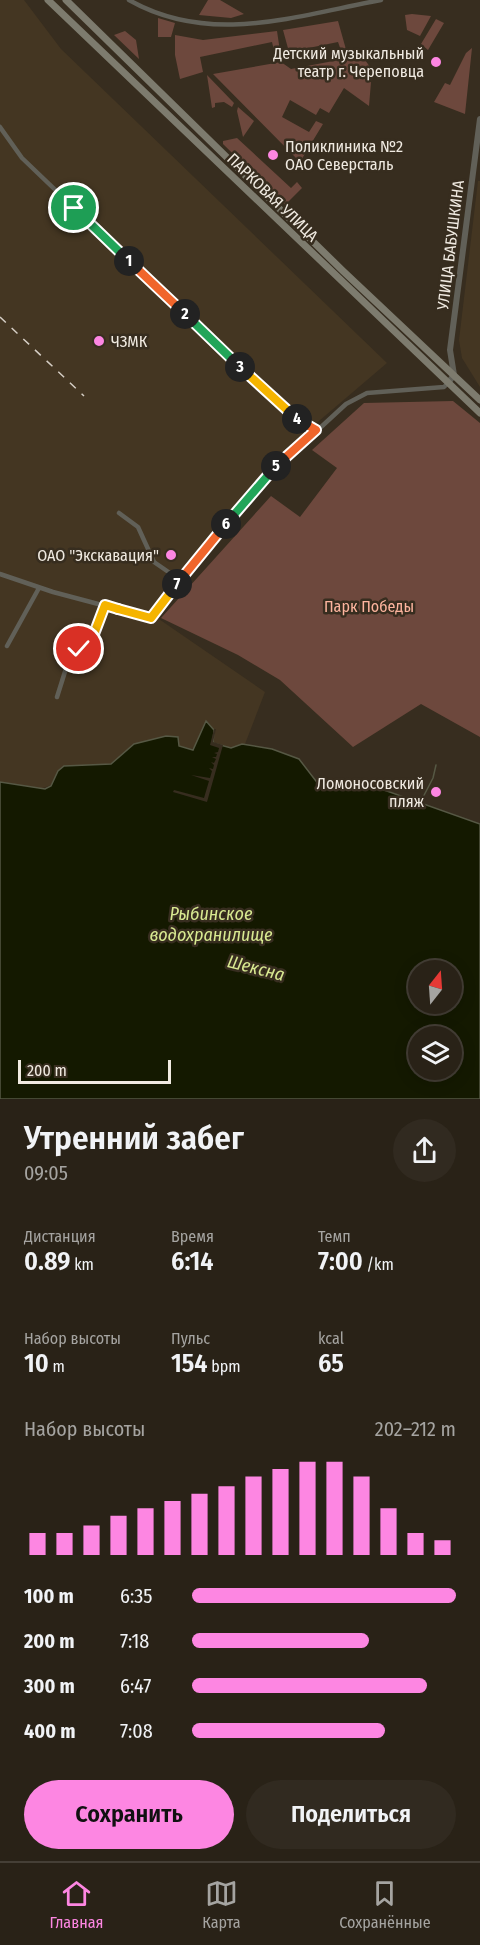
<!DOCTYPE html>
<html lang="ru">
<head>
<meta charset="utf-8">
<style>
	:root { --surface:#292217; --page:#312a20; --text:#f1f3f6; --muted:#a5a4a1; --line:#453f36; --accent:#fd86e2 }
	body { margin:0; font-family:"Fira Sans Condensed",sans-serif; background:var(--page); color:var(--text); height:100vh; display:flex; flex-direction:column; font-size:22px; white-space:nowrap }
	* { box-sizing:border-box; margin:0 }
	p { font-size:20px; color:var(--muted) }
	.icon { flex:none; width:33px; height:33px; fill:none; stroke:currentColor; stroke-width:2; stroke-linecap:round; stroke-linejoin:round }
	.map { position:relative; height:1099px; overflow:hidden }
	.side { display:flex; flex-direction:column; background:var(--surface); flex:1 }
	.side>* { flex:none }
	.needle { width:39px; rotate:17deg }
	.buttons { position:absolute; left:408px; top:960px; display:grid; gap:12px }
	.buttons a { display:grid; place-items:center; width:54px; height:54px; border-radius:50%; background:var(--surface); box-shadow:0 3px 15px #0003,0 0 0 2px var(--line); font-size:30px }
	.scale { position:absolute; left:18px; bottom:15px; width:153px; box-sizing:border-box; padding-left:6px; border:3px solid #f0eae1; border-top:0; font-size:16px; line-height:21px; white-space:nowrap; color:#f0eae1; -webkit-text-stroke:4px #372d1f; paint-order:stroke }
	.pin { position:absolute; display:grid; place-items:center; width:51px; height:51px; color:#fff; margin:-26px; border:3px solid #fff; border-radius:50%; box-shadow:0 2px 6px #0007 }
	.km { position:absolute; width:30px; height:30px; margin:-15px; border-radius:50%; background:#222; color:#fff; font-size:16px; line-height:30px; text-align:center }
	.round { display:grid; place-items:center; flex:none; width:63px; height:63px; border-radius:32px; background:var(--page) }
	.summary { display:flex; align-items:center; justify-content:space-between; height:102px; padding:0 24px }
	h1 { font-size:33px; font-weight:600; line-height:45px }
	.metrics { display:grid; grid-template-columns:repeat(3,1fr); gap:9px; height:102px; padding:6px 24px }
	.metrics div { display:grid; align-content:center }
	.metrics b { font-size:26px; font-weight:600 }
	.metrics small { font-size:16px; font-weight:400 }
	.metrics p { font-size:16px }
	.chart { height:168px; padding:12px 24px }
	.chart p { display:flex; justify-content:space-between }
	.chart svg { width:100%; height:108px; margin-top:6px; stroke:var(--accent); stroke-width:6 }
	.primary-button { display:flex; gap:12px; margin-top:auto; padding:12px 24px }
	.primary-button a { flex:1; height:69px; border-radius:36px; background:var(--accent); color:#111; font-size:24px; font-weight:600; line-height:69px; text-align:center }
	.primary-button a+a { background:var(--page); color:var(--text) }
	ul { padding:0 24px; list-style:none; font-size:20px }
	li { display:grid; grid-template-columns:96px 72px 1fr; align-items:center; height:45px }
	li i { height:15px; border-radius:8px; background:var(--accent) }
	.dock { display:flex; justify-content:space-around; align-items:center; height:84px; border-top:2px solid var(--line); background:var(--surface); font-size:16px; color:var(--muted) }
	.dock a { display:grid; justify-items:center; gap:3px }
	.dock .on { color:var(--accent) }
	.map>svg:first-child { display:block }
</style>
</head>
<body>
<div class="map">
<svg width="480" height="1099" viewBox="0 0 480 1099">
	<rect width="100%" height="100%" fill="#372d1f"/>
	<path fill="#443622" d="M 0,0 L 24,0 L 61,49 L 387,363 L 292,444 L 153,615 L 265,692 L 245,744 L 231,748 L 213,742 L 214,730 L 206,721 L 194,749 L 179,746 L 179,738 L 174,736 L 134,744 L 116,762 L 37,790 L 0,782 Z
		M 478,181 L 480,181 L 480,387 L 462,358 L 459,340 Z"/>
	<path fill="#6d483d" d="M 208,0 L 220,0 L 244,14 L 231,18 L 199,15 Z
		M 412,14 L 431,16 L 420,36 L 407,30 L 405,15 Z
		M 158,18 L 175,23 L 171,37 L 158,37 Z
		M 436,19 L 444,23 L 428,50 L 421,44 Z
		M 338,21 L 347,53 L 359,51 L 372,70 L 369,106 L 344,88 L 329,113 L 320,108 L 316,115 L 290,100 L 282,117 L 309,132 L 316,121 L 323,124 L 300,162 L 213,74 L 281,62 L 291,69 L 344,59 L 338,42 L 289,52 L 283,30 Z
		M 125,31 L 136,40 L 139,59 L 114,35 Z
		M 277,31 L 281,58 L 276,59 L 272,42 L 200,57 L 203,72 L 180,79 L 175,55 L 175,35 L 203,40 Z
		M 472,48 L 465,114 L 434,102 L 445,83 L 450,85 L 466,53 Z
		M 207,75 L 234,103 L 232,107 L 224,102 L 215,103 L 215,107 L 212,108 Z
		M 238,107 L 254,121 L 243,137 L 237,111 Z
		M 237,138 L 291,188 L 297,182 L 302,188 L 285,205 L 223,144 L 223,141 Z
		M 453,401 L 480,423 L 480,737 L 421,704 L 353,747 L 280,680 L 238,655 L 161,618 L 271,496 L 300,517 L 337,468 L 312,450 L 364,403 Z"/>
	<path fill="#141900" stroke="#565844" stroke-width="1.5" fill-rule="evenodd" d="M 206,721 L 214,730 L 213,743 L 231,748 L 242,744 L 272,749 L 299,759 L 319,785 L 343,782 L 370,785 L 480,824 L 480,1099 L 0,1099 L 0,782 L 45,789 L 51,786 L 58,771 L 64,766 L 111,764 L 134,744 L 166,736 L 178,737 L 179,746 L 193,750 ZM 418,970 L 452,970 L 452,1004 L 418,1004 ZM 418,1036 L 452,1036 L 452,1070 L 418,1070 Z"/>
	<path fill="#372d1f" d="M 214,729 L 216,729 L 213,742 L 223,745 L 207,802 L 173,792 L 174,790 L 204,798 L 209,781 L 191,775 L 210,778 L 212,771 L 209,768 L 213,769 L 214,765 L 211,762 L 214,763 L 216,759 L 212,757 L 216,757 L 217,754 L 214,753 L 218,752 L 219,748 L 210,745 Z"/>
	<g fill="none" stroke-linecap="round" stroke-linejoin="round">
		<path stroke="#565844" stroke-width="1.5" d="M 420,803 L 433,778 L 436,765"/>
		<path stroke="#616058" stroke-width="4.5" d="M 129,0 C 210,46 295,16 381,0
			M 0,127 L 22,158 L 235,362 L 297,420 L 316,430
			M 119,513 L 138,527 L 154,562 L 180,580
			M 0,574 L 53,592 L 151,618 L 256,487 L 346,404 L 367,393 L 444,387 L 448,383
			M 7,646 L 39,588
			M 57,697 L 69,659 L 74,652 L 89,642 L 105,605"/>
		<path stroke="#616058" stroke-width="6" d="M 448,383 L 454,375 L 450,350 L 480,119"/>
		<path stroke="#7d7b6e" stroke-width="7" d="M 48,0 L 480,413
			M 66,0 L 343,271 L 480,400"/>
		<path stroke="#d5cec5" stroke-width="1.5" stroke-dasharray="8 8" stroke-linecap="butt" d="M 0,317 L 84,396"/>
	</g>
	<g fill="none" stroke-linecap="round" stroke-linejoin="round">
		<g stroke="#fff" stroke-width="12">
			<path id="split-1" d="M 74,208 L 129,261"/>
		</g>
		<g stroke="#fff" stroke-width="12">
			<path id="split-2" d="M 129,261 L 185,314"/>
		</g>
		<g stroke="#fff" stroke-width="12">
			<path id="split-3" d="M 185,314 L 240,367"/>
		</g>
		<g stroke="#fff" stroke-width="12">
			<path id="split-4" d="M 240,367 L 297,419"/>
		</g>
		<g stroke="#fff" stroke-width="12">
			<path id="split-5" d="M 276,466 L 316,430 L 297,419"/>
		</g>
		<g stroke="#fff" stroke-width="12">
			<path id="split-6" d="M 226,524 L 276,466"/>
		</g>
		<g stroke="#fff" stroke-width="12">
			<path id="split-7" d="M 177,584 L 226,524"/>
		</g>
		<g stroke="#fff" stroke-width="12">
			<path id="split-8" d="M 118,609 L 151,618 L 177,584"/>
		</g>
		<g stroke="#fff" stroke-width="12">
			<path id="split-9" d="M 79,649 L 94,634 L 105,605 L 118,609"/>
		</g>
		<use href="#split-1" stroke="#22a559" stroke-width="8"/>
		<use href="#split-2" stroke="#f0652b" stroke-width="8"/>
		<use href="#split-3" stroke="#22a559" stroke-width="8"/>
		<use href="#split-4" stroke="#f5b400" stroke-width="8"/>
		<use href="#split-5" stroke="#f0652b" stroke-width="8"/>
		<use href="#split-6" stroke="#22a559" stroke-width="8"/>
		<use href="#split-7" stroke="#f0652b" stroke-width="8"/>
		<use href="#split-8" stroke="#f5b400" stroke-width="8"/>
		<use href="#split-9" stroke="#f5b400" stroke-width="8"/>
	</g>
	<g fill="#fd86e2" stroke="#372d1f" stroke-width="2">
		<circle cx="436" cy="62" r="6"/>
		<circle cx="273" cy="155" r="6"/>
		<circle cx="99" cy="341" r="6"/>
		<circle cx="171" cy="555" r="6"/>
		<circle cx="436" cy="792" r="6"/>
	</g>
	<g text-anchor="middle" stroke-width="5" stroke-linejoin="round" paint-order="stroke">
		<g font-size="16" fill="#f0eae1" stroke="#372d1f" text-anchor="end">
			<text x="424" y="59">Детский музыкальный<tspan x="424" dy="18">театр г. Череповца</tspan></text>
			<text x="285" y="152" text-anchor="start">Поликлиника №2<tspan x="285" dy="18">ОАО Северсталь</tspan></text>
			<text x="111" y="347" text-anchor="start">ЧЗМК</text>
			<text x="159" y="561">ОАО "Экскавация"</text>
			<text x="424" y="789">Ломоносовский<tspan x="424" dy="18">пляж</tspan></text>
		</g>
		<g font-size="16" fill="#f0eae1" stroke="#372d1f">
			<text transform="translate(273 197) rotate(44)" y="6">ПАРКОВАЯ УЛИЦА</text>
			<text transform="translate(450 245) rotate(-83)" y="6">УЛИЦА БАБУШКИНА</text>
		</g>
		<g font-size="16" fill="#fdb49e" stroke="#372d1f">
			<text x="369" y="612">Парк Победы</text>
		</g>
		<g font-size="18" font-style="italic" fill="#d8e991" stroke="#372d1f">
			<text x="211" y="920">Рыбинское<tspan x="211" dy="21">водохранилище</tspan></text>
			<text transform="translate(256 968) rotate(14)" y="6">Шексна</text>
		</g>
	</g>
</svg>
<div class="buttons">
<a><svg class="needle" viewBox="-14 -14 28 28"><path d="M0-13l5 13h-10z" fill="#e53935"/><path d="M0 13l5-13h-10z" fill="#a5a4a1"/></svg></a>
<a><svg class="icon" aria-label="layers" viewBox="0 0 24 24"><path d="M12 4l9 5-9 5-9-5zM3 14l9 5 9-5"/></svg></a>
</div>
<div class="scale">200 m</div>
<div class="pin" style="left:74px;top:208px;background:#1e9e55"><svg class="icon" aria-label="arrive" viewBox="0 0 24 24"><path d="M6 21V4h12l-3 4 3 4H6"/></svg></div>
<div class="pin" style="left:79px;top:649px;background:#d93025"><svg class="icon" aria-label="check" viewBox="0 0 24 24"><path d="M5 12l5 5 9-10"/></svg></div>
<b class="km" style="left:129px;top:261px">1</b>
<b class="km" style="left:185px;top:314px">2</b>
<b class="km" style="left:240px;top:367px">3</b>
<b class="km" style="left:297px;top:419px">4</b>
<b class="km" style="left:276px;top:466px">5</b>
<b class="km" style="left:226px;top:524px">6</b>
<b class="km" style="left:177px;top:584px">7</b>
</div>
<section class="side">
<div class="summary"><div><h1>Утренний забег</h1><p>09:05</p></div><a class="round"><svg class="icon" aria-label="share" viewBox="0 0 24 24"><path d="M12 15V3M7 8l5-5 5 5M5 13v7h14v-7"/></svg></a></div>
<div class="metrics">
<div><p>Дистанция</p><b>0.89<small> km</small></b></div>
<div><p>Время</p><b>6:14</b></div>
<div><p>Темп</p><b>7:00<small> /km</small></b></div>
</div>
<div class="metrics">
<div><p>Набор высоты</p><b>10<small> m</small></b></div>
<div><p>Пульс</p><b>154<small> bpm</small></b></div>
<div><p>kcal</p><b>65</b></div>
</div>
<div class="chart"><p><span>Набор высоты</span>202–212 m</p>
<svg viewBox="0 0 160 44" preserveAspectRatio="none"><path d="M5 44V35M15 44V35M25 44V32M35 44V28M45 44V25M55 44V22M65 44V19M75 44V16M85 44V12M95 44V9M105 44V6M115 44V6M125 44V12M135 44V25M145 44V35M155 44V38"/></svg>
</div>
<ul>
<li><b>100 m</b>6:35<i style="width:100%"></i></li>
<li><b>200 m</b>7:18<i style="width:67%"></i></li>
<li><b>300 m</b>6:47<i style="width:89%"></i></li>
<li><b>400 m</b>7:08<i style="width:73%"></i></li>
</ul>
<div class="primary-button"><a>Сохранить</a><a>Поделиться</a></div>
</section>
<nav class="dock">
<a class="on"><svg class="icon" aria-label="home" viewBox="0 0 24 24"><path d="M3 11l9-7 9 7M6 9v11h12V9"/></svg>Главная</a>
<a><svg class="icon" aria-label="map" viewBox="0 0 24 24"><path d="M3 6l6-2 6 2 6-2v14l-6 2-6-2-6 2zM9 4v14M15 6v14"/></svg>Карта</a>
<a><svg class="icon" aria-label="saved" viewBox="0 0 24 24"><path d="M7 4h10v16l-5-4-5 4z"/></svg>Сохранённые</a>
</nav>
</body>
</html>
